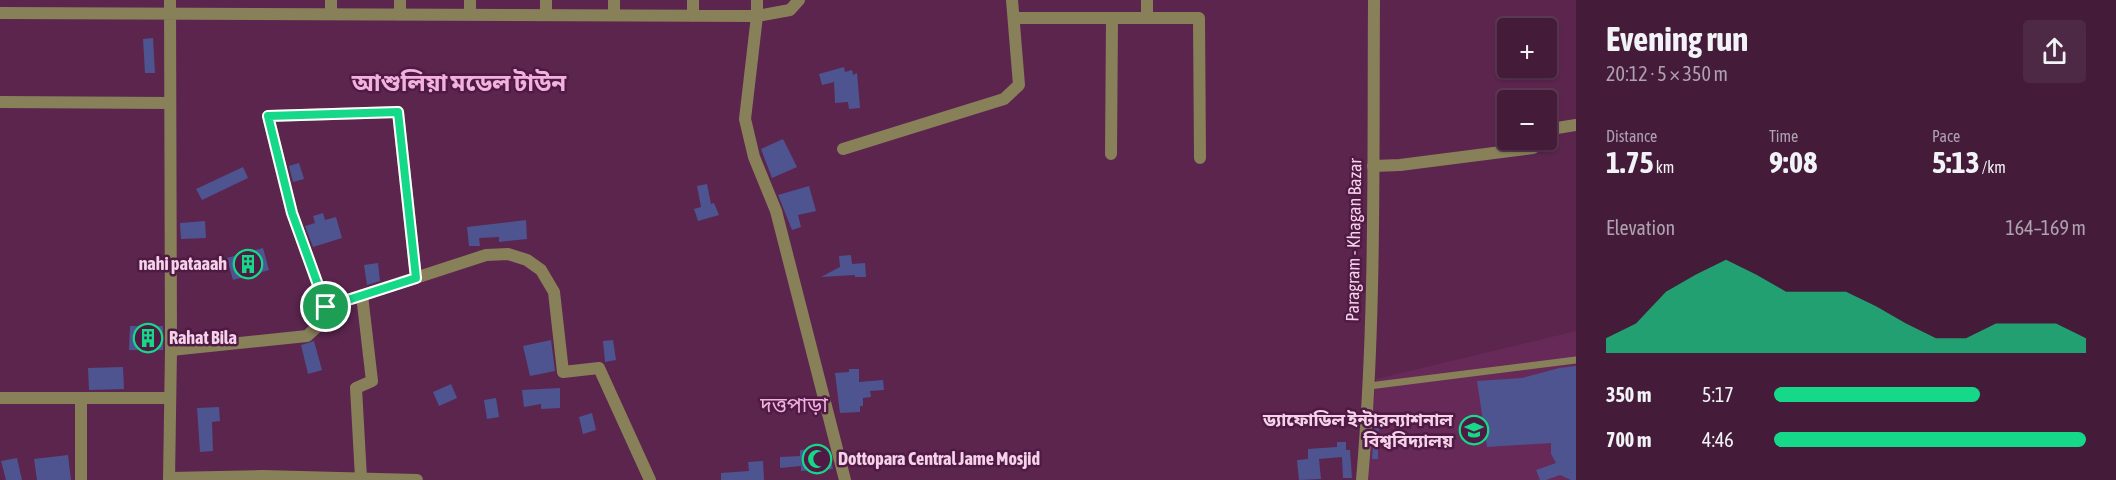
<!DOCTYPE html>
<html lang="en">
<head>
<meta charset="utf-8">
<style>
	:root { --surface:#441c3a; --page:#4e2945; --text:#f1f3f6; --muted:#afa1af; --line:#5c3a54; --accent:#15d989 }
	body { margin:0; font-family:"Asap Condensed","Noto Sans Bengali",sans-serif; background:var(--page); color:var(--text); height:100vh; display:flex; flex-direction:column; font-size:22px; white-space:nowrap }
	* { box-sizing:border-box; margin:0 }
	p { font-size:20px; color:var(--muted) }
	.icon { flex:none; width:33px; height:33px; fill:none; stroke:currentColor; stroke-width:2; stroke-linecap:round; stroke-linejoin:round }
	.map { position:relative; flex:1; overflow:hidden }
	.sheet { display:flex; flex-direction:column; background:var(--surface); width:540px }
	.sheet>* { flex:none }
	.controls { position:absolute; left:1497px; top:18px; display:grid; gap:12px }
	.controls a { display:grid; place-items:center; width:60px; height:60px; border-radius:6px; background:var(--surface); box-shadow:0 2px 4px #0004,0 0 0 2px var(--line); font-size:30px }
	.pin { position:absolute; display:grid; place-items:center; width:51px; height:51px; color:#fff; margin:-26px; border:3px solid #fff; border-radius:50%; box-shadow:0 2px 6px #0007 }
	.round { display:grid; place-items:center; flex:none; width:63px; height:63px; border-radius:6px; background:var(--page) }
	.headline { display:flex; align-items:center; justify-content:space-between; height:102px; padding:0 30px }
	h1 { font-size:33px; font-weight:700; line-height:45px }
	.stats { display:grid; grid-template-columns:repeat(3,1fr); gap:9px; height:102px; padding:6px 30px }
	.stats div { display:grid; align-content:center }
	.stats b { font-size:30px; font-weight:700 }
	.stats small { font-size:16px; font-weight:400 }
	.stats p { font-size:16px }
	.chart { height:168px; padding:12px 30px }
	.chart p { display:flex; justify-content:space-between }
	.chart svg { width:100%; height:108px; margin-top:6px; fill:var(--accent); opacity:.7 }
	ul { padding:0 30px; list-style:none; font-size:20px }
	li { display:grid; grid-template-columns:96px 72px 1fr; align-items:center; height:45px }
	li i { height:15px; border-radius:8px; background:var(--accent) }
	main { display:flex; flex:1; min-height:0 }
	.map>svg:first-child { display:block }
</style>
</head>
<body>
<main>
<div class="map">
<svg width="1576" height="480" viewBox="0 0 1576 480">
	<rect width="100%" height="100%" fill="#5b254e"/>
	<path fill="#672958" d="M 1576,331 L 1576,480 L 1367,480 L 1376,379 Z"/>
	<path fill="#4e5490" d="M 153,38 L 155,73 L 145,73 L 143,39 Z
		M 844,67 L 845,72 L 852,70 L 853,75 L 857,73 L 860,108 L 849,109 L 848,102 L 835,103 L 834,82 L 822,85 L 819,74 Z
		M 783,139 L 797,167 L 772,178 L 761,149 Z
		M 299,163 L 304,179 L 293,182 L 289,166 Z
		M 243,167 L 248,178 L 202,200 L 196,189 Z
		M 707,184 L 711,204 L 714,203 L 719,215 L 698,221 L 694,209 L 701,207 L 697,186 Z
		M 809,186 L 816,211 L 798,215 L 801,227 L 792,230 L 778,195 Z
		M 323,213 L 325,220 L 336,217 L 342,238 L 313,247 L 305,226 L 315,223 L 313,216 Z
		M 526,220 L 527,239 L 499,242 L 499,237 L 479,238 L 480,246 L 469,246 L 467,227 Z
		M 205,221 L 206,238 L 181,239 L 180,223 Z
		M 263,248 L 269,270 L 233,280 L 227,258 Z
		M 851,255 L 852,264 L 865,263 L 866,277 L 855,277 L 855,275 L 821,277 L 840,267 L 839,256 Z
		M 378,263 L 380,281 L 367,285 L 364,265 Z
		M 130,326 L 163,326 L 163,350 L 129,350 Z
		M 551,340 L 555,371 L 530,376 L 523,346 Z
		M 613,340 L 616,360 L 605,362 L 603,341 Z
		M 314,341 L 322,370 L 308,374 L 301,345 Z
		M 1576,366 L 1576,480 L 1571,480 L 1560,475 L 1546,480 L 1540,480 L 1536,470 L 1556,463 L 1551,454 L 1551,443 L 1487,447 L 1477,381 L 1522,378 L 1559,368 Z
		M 123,367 L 124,389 L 89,390 L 88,368 Z
		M 849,369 L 859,369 L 859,382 L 883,380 L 884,390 L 870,391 L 871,397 L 863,398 L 863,406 L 860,406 L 860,412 L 840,413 L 835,373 L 849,372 Z
		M 451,384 L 457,398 L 439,406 L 433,392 Z
		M 560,388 L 560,408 L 541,409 L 541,404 L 524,407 L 522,390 Z
		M 496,398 L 499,417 L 487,419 L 484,400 Z
		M 219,407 L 220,421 L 212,422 L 213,451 L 200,452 L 197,408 Z
		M 592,413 L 596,430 L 583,434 L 579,417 Z
		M 1375,416 L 1379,416 L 1378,459 L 1372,459 Z
		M 1337,442 L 1346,442 L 1346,450 L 1350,450 L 1352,478 L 1343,478 L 1342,457 L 1319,459 L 1321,479 L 1299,480 L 1297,460 L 1308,459 L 1308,449 L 1337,447 Z
		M 828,448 L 833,469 L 801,471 L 801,466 L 780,468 L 780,457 L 800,456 L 800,450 Z
		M 68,455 L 71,480 L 37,480 L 34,459 Z
		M 17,458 L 22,480 L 6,480 L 1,461 Z
		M 763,461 L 764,480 L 721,480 L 721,473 L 749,471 L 748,462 Z"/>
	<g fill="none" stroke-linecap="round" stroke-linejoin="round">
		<path stroke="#888059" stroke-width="7" d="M 1369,386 L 1576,360"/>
		<path stroke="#888059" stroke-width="12" d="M 331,0 L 331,14
			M 546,0 L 546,15
			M 693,0 L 693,16
			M 757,0 L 757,16 L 745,119 L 754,157 L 776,211 L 845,480
			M 1147,0 L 1147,18
			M 0,13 L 757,16 L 790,10 L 799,0
			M 400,15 L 400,0
			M 470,15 L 470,0
			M 614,15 L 614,0
			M 1014,18 L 1199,18 L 1200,158
			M 0,102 L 170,103
			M 1546,136 L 1557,128 L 1576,125
			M 843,149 L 1004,99 L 1019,85 L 1012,0
			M 1111,154 L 1112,18
			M 1373,166 L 1400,165 L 1533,148 L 1543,140
			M 326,307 L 292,213 L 268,116 L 398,112 L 416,278
			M 171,350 L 307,336 L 319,325 L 326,307 L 486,255 L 508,254 L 527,260 L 541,270 L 554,292 L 563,372 L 599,368 L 650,480
			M 0,398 L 170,398
			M 169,478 L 262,476 L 417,480
			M 361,478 L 356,388 L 372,381 L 362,295
			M 81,480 L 81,398
			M 169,480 L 171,350 L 170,0"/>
		<path stroke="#888059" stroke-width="12" d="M 1362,480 C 1376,320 1373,160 1374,0"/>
	</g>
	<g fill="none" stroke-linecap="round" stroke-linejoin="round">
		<g stroke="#fff" stroke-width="12">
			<path id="route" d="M 398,112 L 416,278 L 326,307 L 292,213 L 268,116 Z"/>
		</g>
		<use href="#route" stroke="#15d989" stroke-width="8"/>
	</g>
	<defs>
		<g id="building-ring" transform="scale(1.5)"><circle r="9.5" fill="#4f1a43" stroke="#15d989" stroke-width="1.5"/><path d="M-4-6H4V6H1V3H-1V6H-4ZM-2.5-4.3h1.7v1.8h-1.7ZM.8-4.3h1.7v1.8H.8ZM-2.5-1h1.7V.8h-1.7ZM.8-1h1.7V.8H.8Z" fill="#15d989"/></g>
		<g id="university-ring" transform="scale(1.5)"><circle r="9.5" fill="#4f1a43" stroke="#15d989" stroke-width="1.5"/><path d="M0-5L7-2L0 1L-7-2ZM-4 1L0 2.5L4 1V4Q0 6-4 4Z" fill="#15d989"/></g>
		<g id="mosque-ring" transform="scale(1.5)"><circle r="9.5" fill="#4f1a43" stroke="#15d989" stroke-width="1.5"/><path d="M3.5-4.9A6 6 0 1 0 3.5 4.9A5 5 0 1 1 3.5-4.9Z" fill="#15d989"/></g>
	</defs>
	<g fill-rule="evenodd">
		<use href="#building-ring" x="248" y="264"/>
		<use href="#building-ring" x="148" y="338"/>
		<use href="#university-ring" x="1474" y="430"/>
		<use href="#mosque-ring" x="817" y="459"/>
	</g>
	<g text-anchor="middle" stroke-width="5" stroke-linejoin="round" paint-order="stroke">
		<g font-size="18" fill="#f5d2ea" stroke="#4f1a43">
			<text transform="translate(1354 240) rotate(-89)" y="6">Paragram - Khagan Bazar</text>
		</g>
		<g font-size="18" font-weight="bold" fill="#f5d2ea" stroke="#4f1a43" text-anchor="end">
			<text x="227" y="270">nahi pataaah</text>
			<text x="169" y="344" text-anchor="start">Rahat Bila</text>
			<text x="1453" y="426">ড্যাফোডিল ইন্টারন্যাশনাল<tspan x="1453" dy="21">বিশ্ববিদ্যালয়</tspan></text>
			<text x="838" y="465" text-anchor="start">Dottopara Central Jame Mosjid</text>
		</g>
		<g font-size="21" fill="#f3b1df" stroke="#4f1a43">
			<text x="794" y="412">দত্তপাড়া</text>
		</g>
		<g font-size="24" font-weight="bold" fill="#f3b1df" stroke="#4f1a43">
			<text x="459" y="91">আশুলিয়া মডেল টাউন</text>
		</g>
	</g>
</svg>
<div class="controls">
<a>+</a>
<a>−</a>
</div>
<div class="pin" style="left:326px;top:307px;background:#1e9e55"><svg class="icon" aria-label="arrive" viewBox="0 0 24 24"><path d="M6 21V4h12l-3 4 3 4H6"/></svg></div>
</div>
<section class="sheet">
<div class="headline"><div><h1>Evening run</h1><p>20:12 · 5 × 350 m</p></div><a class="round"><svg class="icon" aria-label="share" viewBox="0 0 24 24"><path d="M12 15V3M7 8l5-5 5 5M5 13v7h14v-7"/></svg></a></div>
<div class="stats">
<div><p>Distance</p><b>1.75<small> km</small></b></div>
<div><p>Time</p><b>9:08</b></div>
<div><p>Pace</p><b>5:13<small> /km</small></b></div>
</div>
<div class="chart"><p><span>Elevation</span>164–169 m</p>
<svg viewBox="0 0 160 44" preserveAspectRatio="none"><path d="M0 44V38L10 32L20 19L30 12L40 6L50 12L60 19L70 19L80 19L90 25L100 32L110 38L120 38L130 32L140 32L150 32L160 38V44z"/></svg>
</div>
<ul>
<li><b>350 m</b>5:17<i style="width:66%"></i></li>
<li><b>700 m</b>4:46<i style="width:100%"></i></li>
</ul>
</section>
</main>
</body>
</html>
